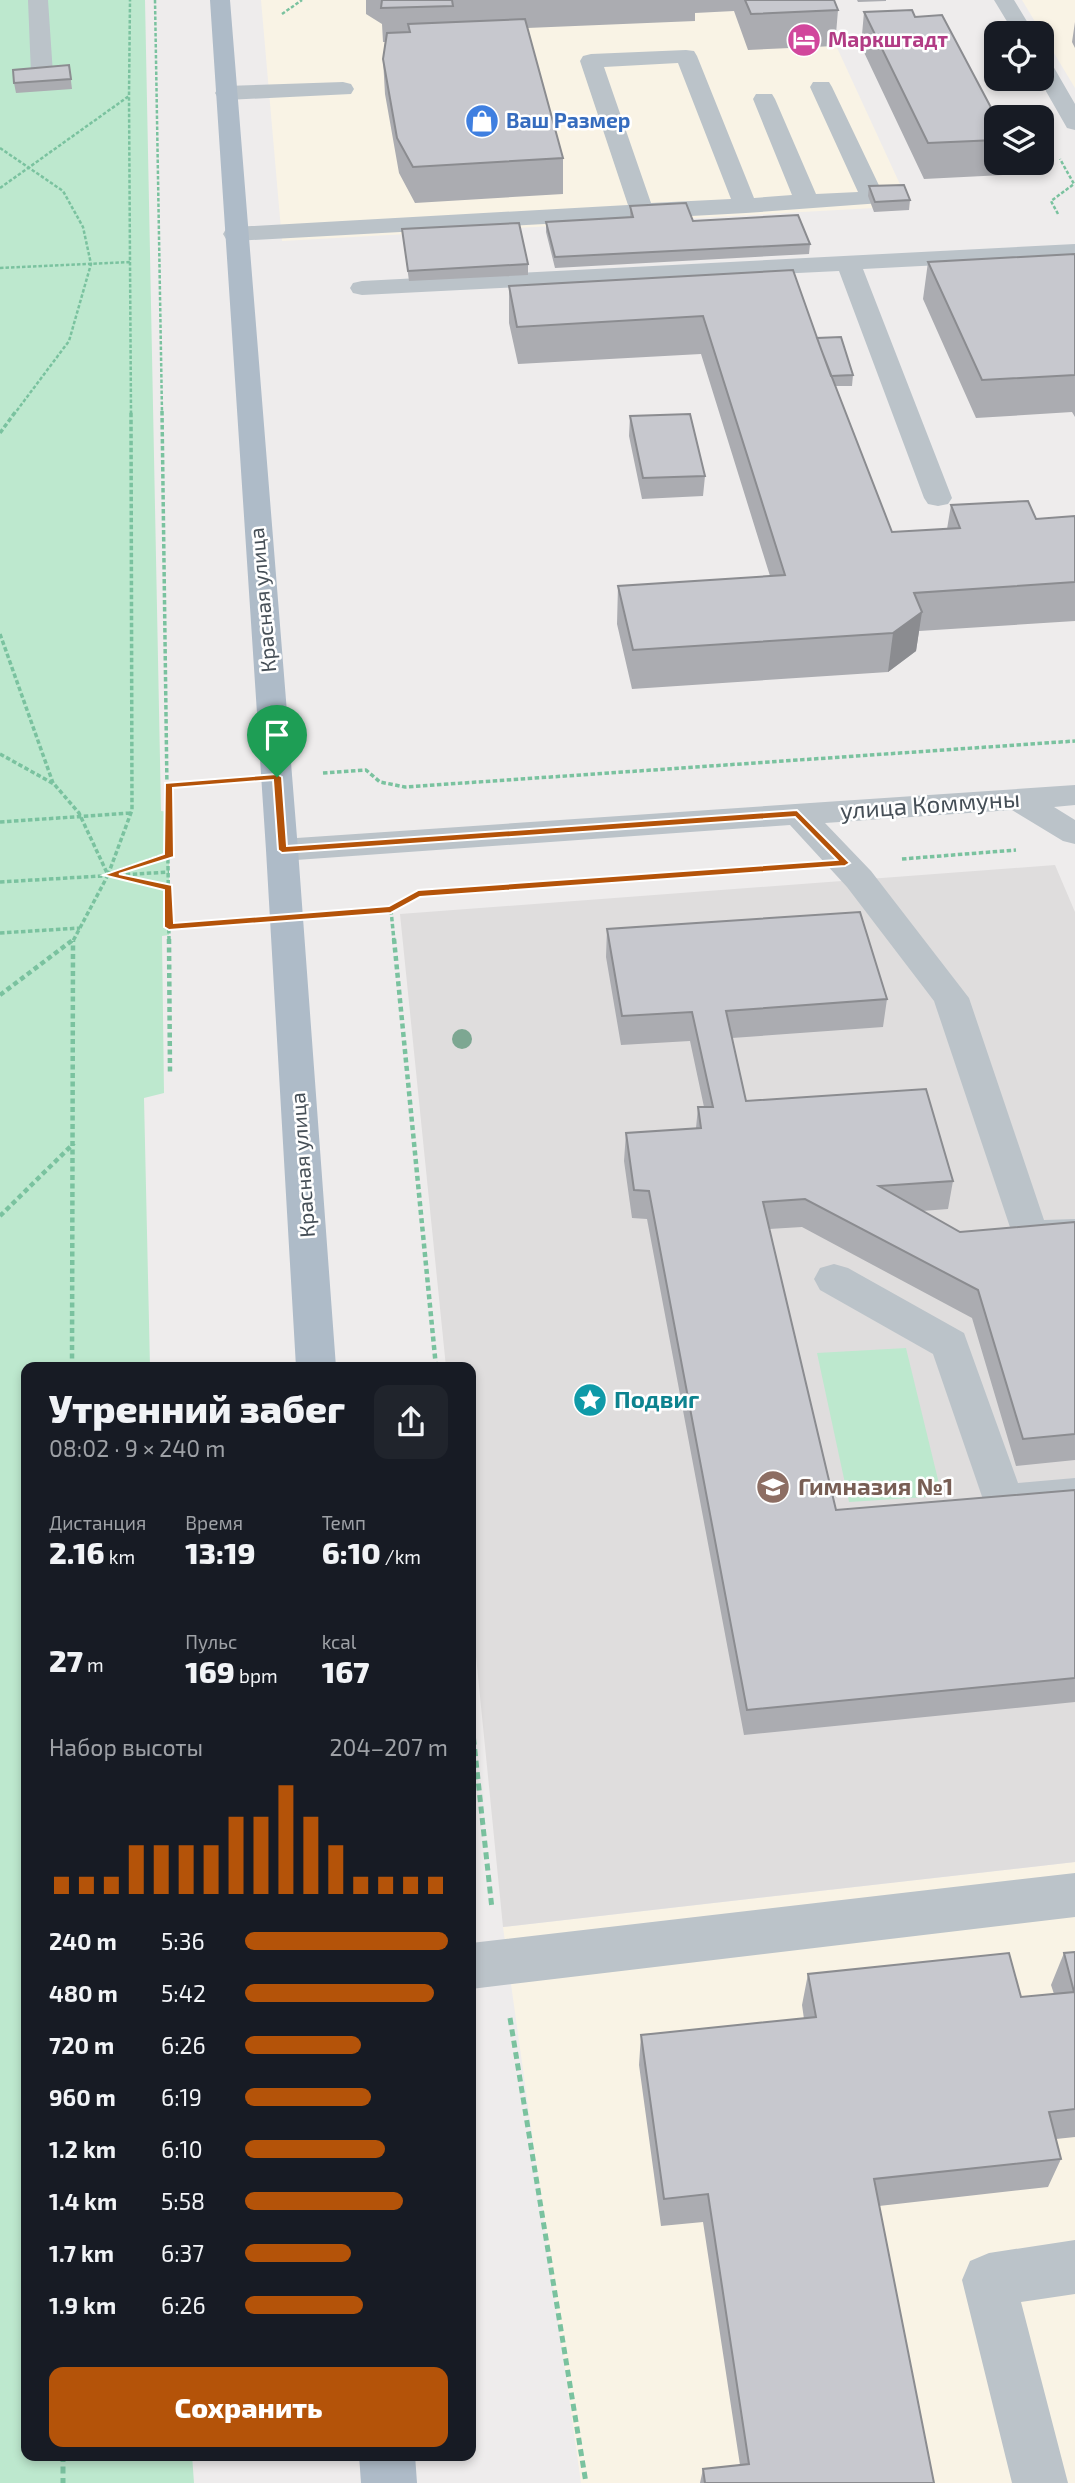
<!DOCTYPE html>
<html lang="ru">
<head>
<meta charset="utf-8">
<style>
	:root { --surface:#171b24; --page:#20242c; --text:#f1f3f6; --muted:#9ea1a6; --accent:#b45309 }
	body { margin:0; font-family:"Exo 2",sans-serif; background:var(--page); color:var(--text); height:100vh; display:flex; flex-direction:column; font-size:26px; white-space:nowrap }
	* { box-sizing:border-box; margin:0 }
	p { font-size:23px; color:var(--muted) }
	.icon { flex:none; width:38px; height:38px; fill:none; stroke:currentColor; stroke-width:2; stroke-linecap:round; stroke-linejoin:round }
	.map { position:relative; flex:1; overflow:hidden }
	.side { position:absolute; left:21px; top:1362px; width:455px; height:1099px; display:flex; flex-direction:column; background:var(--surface); border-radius:14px; box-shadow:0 4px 10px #0003 }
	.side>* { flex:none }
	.fabs { position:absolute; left:984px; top:21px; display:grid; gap:14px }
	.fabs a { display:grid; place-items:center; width:70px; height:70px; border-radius:14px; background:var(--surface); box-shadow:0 4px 10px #0003; font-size:35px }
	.pin { position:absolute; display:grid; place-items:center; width:60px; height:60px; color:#fff; margin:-72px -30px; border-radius:50% 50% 50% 0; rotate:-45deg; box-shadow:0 0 7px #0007 }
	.pin .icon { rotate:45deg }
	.round { display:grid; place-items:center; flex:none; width:74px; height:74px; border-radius:14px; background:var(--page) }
	.summary { display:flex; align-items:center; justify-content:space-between; height:119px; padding:0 28px }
	h1 { font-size:38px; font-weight:800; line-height:52px }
	.metrics { display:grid; grid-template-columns:repeat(3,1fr); gap:10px; height:119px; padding:7px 28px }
	.metrics div { display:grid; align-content:center }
	.metrics b { font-size:30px; font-weight:800 }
	.metrics small { font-size:19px; font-weight:400 }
	.metrics p { font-size:19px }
	.chart { height:196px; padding:14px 28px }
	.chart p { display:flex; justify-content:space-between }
	.chart svg { width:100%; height:126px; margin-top:7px; stroke:var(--accent); stroke-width:6 }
	.primary-button { display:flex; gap:14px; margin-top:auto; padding:14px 28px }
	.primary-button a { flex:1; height:80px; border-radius:14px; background:var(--accent); color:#fff; font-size:28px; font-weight:800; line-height:80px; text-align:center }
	ul { padding:0 28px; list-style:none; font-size:23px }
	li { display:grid; grid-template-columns:112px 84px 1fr; align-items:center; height:52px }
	li i { height:18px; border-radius:9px; background:var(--accent) }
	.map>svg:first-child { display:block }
</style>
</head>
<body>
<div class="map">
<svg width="1075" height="2483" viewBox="0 0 1075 2483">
	<rect width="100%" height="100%" fill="#eeecec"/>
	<path fill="#f9f3e5" d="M 815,0 L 910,206 L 282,241 L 261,0 Z
		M 1022,0 L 1075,0 L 1075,88 Z
		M 1075,1862 L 1075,2483 L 581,2483 L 503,1927 Z"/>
	<path fill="#dfdddd" d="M 1055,865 L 1075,912 L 1075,1862 L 503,1927 L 471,1606 L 471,1367 L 446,1367 L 400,914 Z"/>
	<path fill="#bde8ce" d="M 0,0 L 145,0 L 161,811 L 169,812 L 169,935 L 162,936 L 164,1093 L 144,1098 L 150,1367 L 26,1367 L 26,2455 L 192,2455 L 194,2483 L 0,2483 Z
		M 906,1348 L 942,1496 L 849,1502 L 817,1353 Z"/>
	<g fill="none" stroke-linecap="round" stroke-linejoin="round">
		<path stroke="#7ac29f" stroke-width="2.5" stroke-dasharray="3.5 2" stroke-linecap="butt" d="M 155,0 L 162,413
			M 282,14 L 302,0
			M 0,148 L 63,191 L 83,227 L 91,264 L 69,341 L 15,413
			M 0,188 L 129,96 L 130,0
			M 1058,214 L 1051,201 L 1074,184 L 1060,159
			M 130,262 L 131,413
			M 0,268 L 130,262 L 129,96"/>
		<path stroke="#7ac29f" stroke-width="3.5" stroke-dasharray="4.5 2.5" stroke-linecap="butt" d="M 162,411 L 169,941
			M 0,433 L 16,411
			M 0,634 L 53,783
			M 0,754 L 54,784 L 79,813 L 108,875 L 73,941
			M 323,773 L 366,770 L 380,782 L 405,787 L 1075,741
			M 168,785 L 230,780
			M 0,822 L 131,813
			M 902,859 L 1016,850
			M 115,872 L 158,857 L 169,857
			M 108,875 L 132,810 L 131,411
			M 115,877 L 169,887
			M 0,882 L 169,872
			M 391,910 L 394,941
			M 334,914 L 391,910 L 418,894 L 785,867
			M 169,927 L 238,922
			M 0,933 L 80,928"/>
		<path stroke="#7ac29f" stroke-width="4.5" stroke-dasharray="5 3.5" stroke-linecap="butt" d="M 169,939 L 170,1073
			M 394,939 L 436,1367
			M 0,995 L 74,939
			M 0,1216 L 74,1143
			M 72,1367 L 73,941"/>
		<path stroke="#7ac29f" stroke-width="5" stroke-dasharray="7 4.5" stroke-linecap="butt" d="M 471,1715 L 492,1909
			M 510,2018 L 586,2483
			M 63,2455 L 63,2483"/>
		<path fill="#bbc3c9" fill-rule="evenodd" d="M 28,0 L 48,0 L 53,74 L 50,79 L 34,79 L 31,74 Z
			M 994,0 L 1014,0 L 1034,33 L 1014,33 Z
			M 686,50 L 694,51 L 697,56 L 754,198 L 792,195 L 753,99 L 756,94 L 772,94 L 775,99 L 816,194 L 858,192 L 810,87 L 813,82 L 829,82 L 832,87 L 885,198 L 881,203 L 746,213 L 235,241 L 226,239 L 223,234 L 226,229 L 235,227 L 628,205 L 580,61 L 583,56 L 591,54 ZM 678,63 L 731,199 L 651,203 L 604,67 Z
			M 1041,58 L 1049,59 L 1075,104 L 1075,130 L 1067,128 L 1039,79 L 1041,79 Z
			M 343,82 L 351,84 L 354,89 L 351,94 L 226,100 L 218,98 L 215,93 L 218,88 L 226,86 Z
			M 1075,244 L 1075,258 L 863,269 L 952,498 L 948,504 L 938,506 L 928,504 L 924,498 L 839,271 L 362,295 L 353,293 L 350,288 L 353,283 L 362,281 Z
			M 1075,785 L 1075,805 L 1054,807 L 1075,820 L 1075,844 L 1063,841 L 1012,810 L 825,823 L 871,871 L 969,998 L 1044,1220 L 1075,1219 L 1075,1247 L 1030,1249 L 1016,1245 L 934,1001 L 847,887 L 790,825 L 282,861 L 270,858 L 266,850 L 270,842 L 282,839 Z
			M 834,1264 L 848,1268 L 964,1333 L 1018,1483 L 1075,1478 L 1075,1512 L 1003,1519 L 988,1514 L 933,1354 L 820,1290 L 814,1279 L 820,1268 Z
			M 1075,1873 L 1075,1917 L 471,1989 L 471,1943 Z
			M 1075,2240 L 1075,2294 L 1021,2302 L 1068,2483 L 1012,2483 L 962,2280 L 970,2261 L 989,2253 Z"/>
		<path fill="#aebbc8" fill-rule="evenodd" d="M 210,0 L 230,0 L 298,850 L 336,1367 L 296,1367 L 266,850 Z
			M 359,2455 L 415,2455 L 417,2483 L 361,2483 Z"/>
	</g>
	<circle fill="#7da792" cx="462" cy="1039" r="10"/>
	<path fill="#abacb1" d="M 366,0 L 834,0 L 838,10 L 835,46 L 748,50 L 734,11 L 695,13 L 695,21 L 527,28 L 563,158 L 563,194 L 415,203 L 399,173 L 385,94 L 383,59 L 385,42 L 383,42 L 382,24 L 366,14 Z
		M 857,0 L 886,0 L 886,1 L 858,2 Z
		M 864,12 L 915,17 L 996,117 L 996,163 L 1005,163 L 1003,175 L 924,179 L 861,46 Z
		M 1075,22 L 1075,48 L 1072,42 Z
		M 69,65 L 72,89 L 16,93 L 14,83 Z
		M 869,186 L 910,200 L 909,210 L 874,212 L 868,196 Z
		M 630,206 L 693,221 L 810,244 L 809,254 L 555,268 L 546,232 L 546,222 L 630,217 Z
		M 402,229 L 528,264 L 528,275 L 409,281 Z
		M 1075,254 L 1075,417 L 1072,412 L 976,418 L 923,299 L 928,262 Z
		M 793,270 L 817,338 L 853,375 L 852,386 L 835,386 L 892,532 L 947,529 L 951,505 L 1036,519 L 1075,516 L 1075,621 L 919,631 L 916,651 L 888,672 L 632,689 L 617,624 L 618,586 L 770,576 L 701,354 L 518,364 L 509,323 L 509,286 Z
		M 630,416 L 705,476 L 703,496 L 642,499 L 629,436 Z
		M 607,929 L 887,999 L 883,1027 L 732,1038 L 746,1101 L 953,1181 L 948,1209 L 922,1211 L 960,1232 L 1075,1222 L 1075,1460 L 1016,1466 L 972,1318 L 802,1227 L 769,1229 L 836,1510 L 1075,1490 L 1075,1702 L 744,1735 L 647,1219 L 632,1218 L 624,1161 L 626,1133 L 696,1128 L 698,1107 L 704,1107 L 690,1041 L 621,1045 L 606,957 Z
		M 1075,1952 L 1075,2137 L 1056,2139 L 1061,2159 L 1048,2187 L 879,2206 L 934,2483 L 700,2483 L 703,2469 L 740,2465 L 703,2222 L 661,2226 L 639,2065 L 641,2035 L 804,2019 L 802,2005 L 808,1974 L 1021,1997 L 1054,1994 L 1051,1985 L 1064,1953 Z"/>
	<path fill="#8b8c90" d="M 922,612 L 916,651 L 888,672 L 893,633 Z"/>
	<path fill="#c7c8ce" stroke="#8b8c90" stroke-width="2" d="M 382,0 L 452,0 L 453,6 L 381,8 Z
		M 745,0 L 834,0 L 838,10 L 751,14 Z
		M 912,10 L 915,17 L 942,15 L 996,117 L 996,140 L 928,143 L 864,12 Z
		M 525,19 L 563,158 L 413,167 L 397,138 L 383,59 L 387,33 L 410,32 L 408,24 Z
		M 69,65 L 71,79 L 14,83 L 13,70 Z
		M 904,185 L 910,200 L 875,202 L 869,186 Z
		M 686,203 L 693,221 L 798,215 L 810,244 L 555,257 L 546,222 L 633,217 L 630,206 Z
		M 519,223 L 528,264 L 408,271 L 402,229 Z
		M 1075,254 L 1075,375 L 982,380 L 928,262 Z
		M 793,270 L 821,349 L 892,532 L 960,528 L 951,505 L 1028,501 L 1036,519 L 1075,516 L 1075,582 L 914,593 L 922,612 L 893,633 L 633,650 L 618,586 L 785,575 L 703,316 L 517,327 L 509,286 Z
		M 841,337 L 853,375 L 831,376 L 817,338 Z
		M 690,414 L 705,476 L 643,478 L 630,416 Z
		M 860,912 L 887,999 L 726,1011 L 746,1101 L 926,1089 L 953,1181 L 879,1186 L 960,1232 L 1075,1222 L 1075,1434 L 1023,1439 L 978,1290 L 805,1199 L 763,1202 L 836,1510 L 1075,1490 L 1075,1678 L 747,1710 L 649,1191 L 634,1190 L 626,1133 L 701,1128 L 698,1107 L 713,1107 L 692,1012 L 622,1016 L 607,929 Z
		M 1075,1952 L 1075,2109 L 1049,2112 L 1061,2159 L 874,2179 L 934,2483 L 705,2483 L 703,2469 L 749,2464 L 708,2194 L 664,2199 L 641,2035 L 816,2017 L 808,1974 L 1009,1953 L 1021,1997 L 1074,1992 L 1064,1953 Z"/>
	<path fill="#b45309" stroke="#fff" stroke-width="2" fill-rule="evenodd" d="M 277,774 L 282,777 L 287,846 L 797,810 L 850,863 L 845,866 L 420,897 L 391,913 L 169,930 L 164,927 L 164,890 L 103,875 L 164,854 L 165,783 ZM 273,780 L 278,850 L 282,853 L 795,817 L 837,860 L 418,890 L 389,906 L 174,923 L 172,885 L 119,874 L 174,857 L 173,788 Z"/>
	<defs>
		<g id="hotel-disc" transform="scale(1.75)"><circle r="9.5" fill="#d1479c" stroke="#fff"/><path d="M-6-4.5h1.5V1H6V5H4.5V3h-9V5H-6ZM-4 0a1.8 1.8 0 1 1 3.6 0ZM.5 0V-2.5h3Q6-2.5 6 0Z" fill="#fff"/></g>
		<g id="shop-disc" transform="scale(1.75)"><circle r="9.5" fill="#3f7fe0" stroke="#fff"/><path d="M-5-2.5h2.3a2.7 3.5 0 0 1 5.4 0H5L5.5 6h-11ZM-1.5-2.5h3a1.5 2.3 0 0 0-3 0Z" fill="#fff"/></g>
		<g id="sight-disc" transform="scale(1.75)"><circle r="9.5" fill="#0f9aa8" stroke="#fff"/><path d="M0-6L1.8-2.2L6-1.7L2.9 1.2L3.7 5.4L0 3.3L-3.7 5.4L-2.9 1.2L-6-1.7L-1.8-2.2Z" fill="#fff"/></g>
		<g id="school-disc" transform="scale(1.75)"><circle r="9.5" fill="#8d6e63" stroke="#fff"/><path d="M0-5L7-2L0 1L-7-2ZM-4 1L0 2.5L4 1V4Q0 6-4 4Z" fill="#fff"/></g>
	</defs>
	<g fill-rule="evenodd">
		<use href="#hotel-disc" x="804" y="40"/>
		<use href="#shop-disc" x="482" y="121"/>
		<use href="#sight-disc" x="590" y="1400"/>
		<use href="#school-disc" x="773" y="1487"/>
	</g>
	<g text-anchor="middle" stroke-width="5" stroke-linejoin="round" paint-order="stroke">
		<g font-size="21" font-weight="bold" fill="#b23c85" stroke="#fff" text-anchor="start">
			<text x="828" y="47">Маркштадт</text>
		</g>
		<g font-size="21" font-weight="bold" fill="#366cbe" stroke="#fff" text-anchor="start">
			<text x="506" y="128">Ваш Размер</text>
		</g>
		<g font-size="21" fill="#464f57" stroke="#fff">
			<text transform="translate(263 600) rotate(-95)" y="7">Красная улица</text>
			<text transform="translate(303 1165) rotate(-94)" y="7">Красная улица</text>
		</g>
		<g font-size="24" fill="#464f57" stroke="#fff">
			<text transform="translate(930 805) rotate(-4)" y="8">улица Коммуны</text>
		</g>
		<g font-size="24" font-weight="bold" fill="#0d838f" stroke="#fff" text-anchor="start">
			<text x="614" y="1408">Подвиг</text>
		</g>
		<g font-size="24" font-weight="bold" fill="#785e54" stroke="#fff" text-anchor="start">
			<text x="798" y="1495">Гимназия №1</text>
		</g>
	</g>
</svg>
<div class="fabs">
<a><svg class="icon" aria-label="locate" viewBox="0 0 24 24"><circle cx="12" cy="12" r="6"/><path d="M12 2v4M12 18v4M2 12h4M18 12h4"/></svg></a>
<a><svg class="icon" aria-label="layers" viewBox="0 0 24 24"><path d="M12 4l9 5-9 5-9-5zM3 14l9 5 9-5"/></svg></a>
</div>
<div class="pin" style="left:277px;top:777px;background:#1e9e55"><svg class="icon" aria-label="arrive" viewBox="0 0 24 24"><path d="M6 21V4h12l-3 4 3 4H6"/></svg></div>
<section class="side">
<div class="summary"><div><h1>Утренний забег</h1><p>08:02 · 9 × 240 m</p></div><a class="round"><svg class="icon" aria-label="share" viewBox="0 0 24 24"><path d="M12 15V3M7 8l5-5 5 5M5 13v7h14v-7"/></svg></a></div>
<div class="metrics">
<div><p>Дистанция</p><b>2.16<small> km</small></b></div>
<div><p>Время</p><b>13:19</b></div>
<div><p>Темп</p><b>6:10<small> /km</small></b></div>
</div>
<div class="metrics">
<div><b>27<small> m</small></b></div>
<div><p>Пульс</p><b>169<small> bpm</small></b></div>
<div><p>kcal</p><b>167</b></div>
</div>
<div class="chart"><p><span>Набор высоты</span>204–207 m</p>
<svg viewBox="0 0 160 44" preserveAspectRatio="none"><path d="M5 44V38M15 44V38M25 44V38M35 44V27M45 44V27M55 44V27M65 44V27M75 44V17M85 44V17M95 44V6M105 44V17M115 44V27M125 44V38M135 44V38M145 44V38M155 44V38"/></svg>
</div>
<ul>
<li><b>240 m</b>5:36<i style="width:100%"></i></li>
<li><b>480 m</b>5:42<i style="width:93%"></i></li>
<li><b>720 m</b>6:26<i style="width:57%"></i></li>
<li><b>960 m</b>6:19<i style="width:62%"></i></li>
<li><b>1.2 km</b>6:10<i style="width:69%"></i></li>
<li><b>1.4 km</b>5:58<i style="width:78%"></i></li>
<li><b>1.7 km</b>6:37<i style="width:52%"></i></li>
<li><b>1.9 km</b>6:26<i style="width:58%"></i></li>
</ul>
<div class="primary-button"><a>Сохранить</a></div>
</section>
</div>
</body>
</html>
